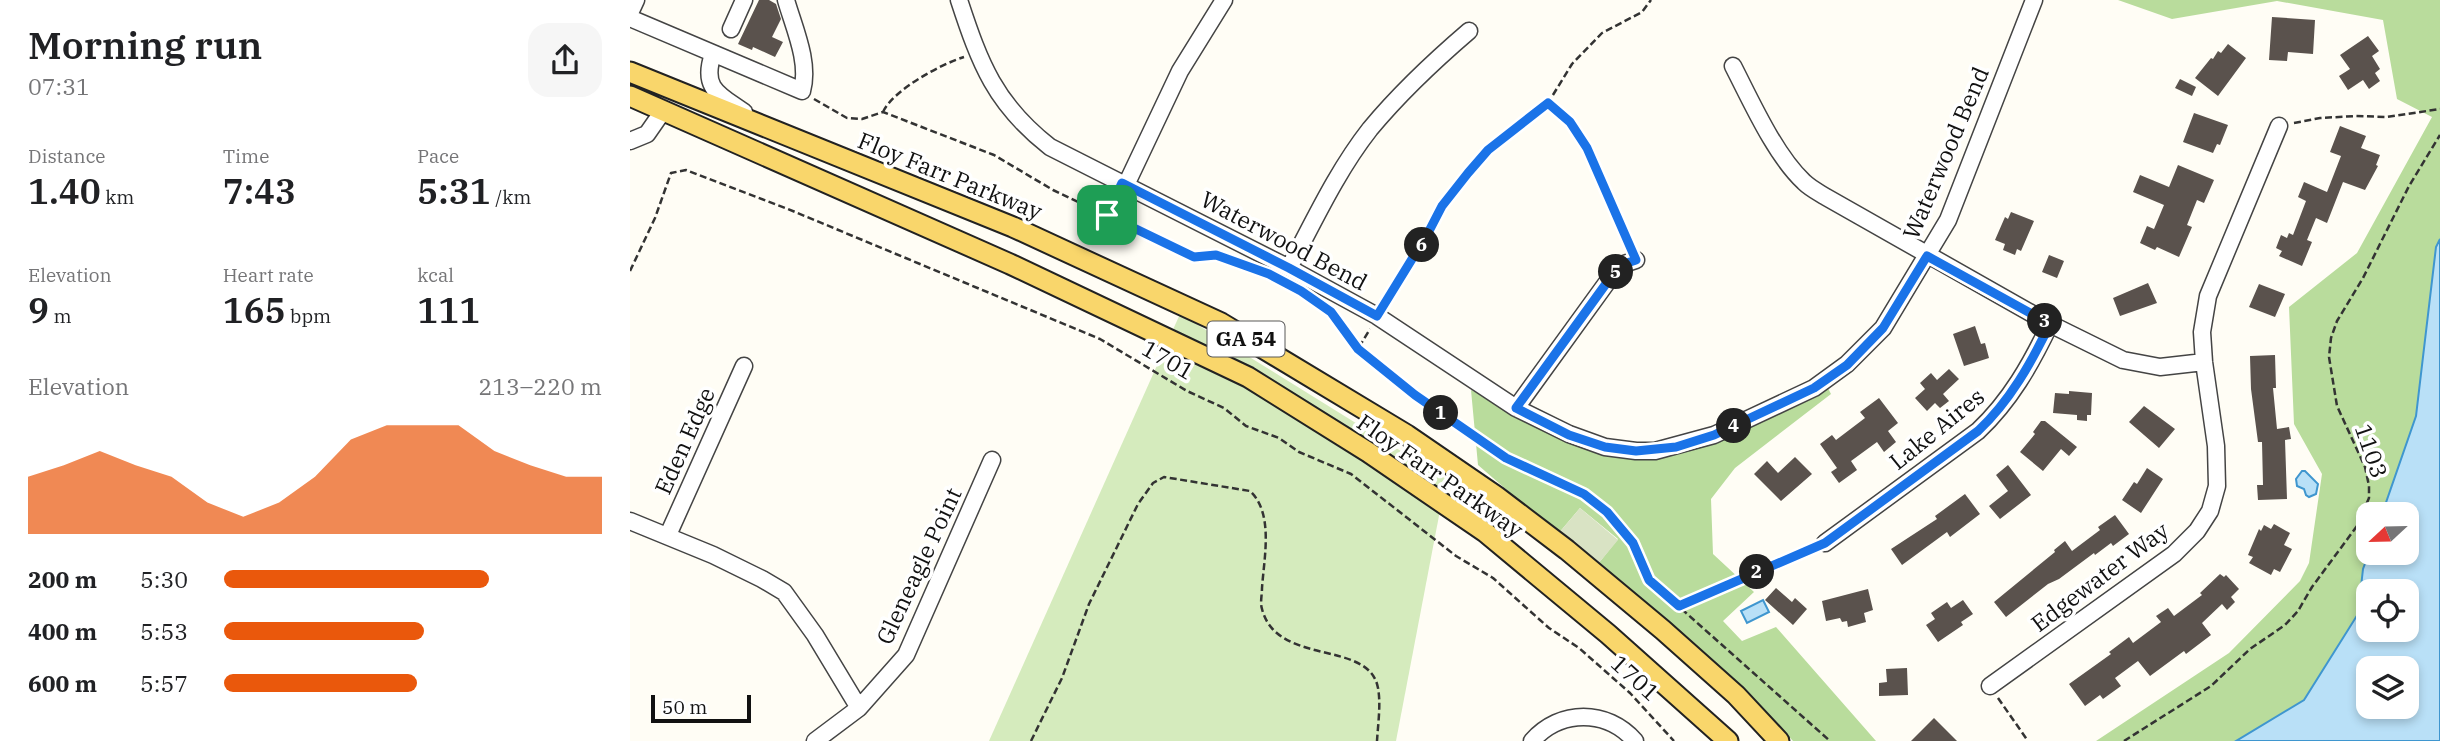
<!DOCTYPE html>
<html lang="en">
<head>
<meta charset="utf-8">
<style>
	:root { --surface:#fff; --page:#f6f6f6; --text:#202124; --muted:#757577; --accent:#ea580c }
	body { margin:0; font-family:"IBM Plex Serif",serif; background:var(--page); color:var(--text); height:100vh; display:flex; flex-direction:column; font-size:26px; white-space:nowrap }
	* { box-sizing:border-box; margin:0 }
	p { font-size:23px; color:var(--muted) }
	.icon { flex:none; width:38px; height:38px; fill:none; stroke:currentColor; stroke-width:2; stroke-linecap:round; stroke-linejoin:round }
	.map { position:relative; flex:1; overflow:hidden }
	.details { display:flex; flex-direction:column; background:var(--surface); width:630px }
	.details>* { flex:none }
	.needle { width:46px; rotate:248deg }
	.buttons { position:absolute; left:1726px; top:502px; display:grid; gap:14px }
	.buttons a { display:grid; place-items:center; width:63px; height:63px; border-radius:14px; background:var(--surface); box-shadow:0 4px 10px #0003; font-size:35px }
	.scale { position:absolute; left:21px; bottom:18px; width:100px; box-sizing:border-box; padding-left:7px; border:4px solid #111; border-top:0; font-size:19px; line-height:24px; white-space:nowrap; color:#111; -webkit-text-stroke:5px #fff; paint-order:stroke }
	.pin { position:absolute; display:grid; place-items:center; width:60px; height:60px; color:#fff; margin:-30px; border-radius:14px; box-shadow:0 4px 10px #0006 }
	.km { position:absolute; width:35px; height:35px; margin:-18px; border-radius:50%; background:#222; color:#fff; font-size:19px; line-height:35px; text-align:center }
	.round { display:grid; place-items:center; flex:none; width:74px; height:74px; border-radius:21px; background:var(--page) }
	.overview { display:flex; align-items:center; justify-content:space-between; height:119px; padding:0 28px }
	h1 { font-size:38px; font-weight:600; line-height:52px }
	.metrics { display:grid; grid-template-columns:repeat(3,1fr); gap:10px; height:119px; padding:7px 28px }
	.metrics div { display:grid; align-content:center }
	.metrics b { font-size:35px; font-weight:600 }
	.metrics small { font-size:19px; font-weight:400 }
	.metrics p { font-size:19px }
	.chart { height:196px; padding:14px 28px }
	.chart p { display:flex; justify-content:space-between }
	.chart svg { width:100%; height:126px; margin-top:7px; fill:var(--accent); opacity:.7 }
	ul { padding:0 28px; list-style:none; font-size:23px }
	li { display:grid; grid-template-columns:112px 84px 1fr; align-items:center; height:52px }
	li i { height:18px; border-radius:9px; background:var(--accent) }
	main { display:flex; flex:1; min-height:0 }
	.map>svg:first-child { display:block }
</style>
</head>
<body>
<main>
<section class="details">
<div class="overview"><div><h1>Morning run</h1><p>07:31</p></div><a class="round"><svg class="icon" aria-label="share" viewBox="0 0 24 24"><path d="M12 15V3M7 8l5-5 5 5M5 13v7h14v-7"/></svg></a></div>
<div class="metrics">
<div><p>Distance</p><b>1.40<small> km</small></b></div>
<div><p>Time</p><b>7:43</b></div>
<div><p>Pace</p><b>5:31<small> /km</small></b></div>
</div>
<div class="metrics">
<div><p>Elevation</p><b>9<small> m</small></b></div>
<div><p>Heart rate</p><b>165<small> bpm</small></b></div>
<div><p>kcal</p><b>111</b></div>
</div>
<div class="chart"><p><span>Elevation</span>213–220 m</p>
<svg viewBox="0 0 160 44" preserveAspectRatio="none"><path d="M0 44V24L10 20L20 15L30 20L40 24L50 33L60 38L70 33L80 24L90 11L100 6L110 6L120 6L130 15L140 20L150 24L160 24V44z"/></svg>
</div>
<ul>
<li><b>200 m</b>5:30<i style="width:70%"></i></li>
<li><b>400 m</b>5:53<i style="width:53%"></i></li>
<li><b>600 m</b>5:57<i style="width:51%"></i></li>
</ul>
</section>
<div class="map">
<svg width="1810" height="741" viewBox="0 0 1810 741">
	<rect width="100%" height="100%" fill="#fffdf5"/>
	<path fill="#d5ebbd" d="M 550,314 L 816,479 L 766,741 L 359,741 Z"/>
	<path fill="#b9dc9c" d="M 1488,0 L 1810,0 L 1810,391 L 1776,514 L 1738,514 L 1738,553 L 1763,553 L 1738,592 L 1737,640 L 1634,741 L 1466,741 L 1599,653 L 1670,581 L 1679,563 L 1692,474 L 1664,424 L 1659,307 L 1727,253 L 1802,117 L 1767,99 L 1753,20 L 1647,1 L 1542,19 Z
		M 1196,384 L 1201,394 L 1105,468 L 1081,499 L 1083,554 L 1124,592 L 1093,621 L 1112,641 L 1146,627 L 1246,741 L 1163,741 L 1118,693 L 968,564 L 988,539 L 950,508 L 928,534 L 848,465 L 841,390 L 947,442 L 1006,456 L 1089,437 Z"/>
	<path fill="#d9e3c4" d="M 950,508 L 988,540 L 968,564 L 928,534 Z"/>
	<path fill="#b9e0f7" stroke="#3f96cf" stroke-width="2" fill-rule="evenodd" d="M 1810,239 L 1810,741 L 1606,741 L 1674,700 L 1728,614 L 1733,569 L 1739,553 L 1776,553 L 1776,514 L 1752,514 L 1786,416 L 1806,247 ZM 1738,592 L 1776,592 L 1776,630 L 1738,630 ZM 1738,668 L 1776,668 L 1776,707 L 1738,707 Z
		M 1672,471 L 1675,471 L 1688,484 L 1686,494 L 1679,497 L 1676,495 L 1674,489 L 1667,486 L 1666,479 Z
		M 1133,600 L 1139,612 L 1117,623 L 1111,611 Z"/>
	<path fill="#5a524d" d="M 129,0 L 139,0 L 146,4 L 151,19 L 142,37 L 153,42 L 145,57 L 123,47 L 122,50 L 108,44 Z
		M 1642,17 L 1685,20 L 1683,54 L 1658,52 L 1657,61 L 1639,60 Z
		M 1738,36 L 1749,51 L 1742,56 L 1750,69 L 1745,73 L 1750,81 L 1739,89 L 1733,80 L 1718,90 L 1709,76 L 1720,69 L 1710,55 Z
		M 1598,44 L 1616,58 L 1588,96 L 1565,78 L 1581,58 L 1583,59 L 1588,51 L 1591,53 Z
		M 1550,79 L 1566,87 L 1562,96 L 1545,88 Z
		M 1564,113 L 1598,125 L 1590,145 L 1587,144 L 1583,153 L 1553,142 Z
		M 1710,126 L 1736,136 L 1731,148 L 1750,155 L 1746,165 L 1748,166 L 1735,190 L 1713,182 L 1697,223 L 1686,218 L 1677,240 L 1682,242 L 1672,266 L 1649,256 L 1652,251 L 1646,248 L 1651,235 L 1657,238 L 1659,233 L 1663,235 L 1676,201 L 1668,197 L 1674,182 L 1697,192 L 1711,156 L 1700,152 Z
		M 1548,165 L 1584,180 L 1574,203 L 1567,200 L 1557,225 L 1562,227 L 1549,257 L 1527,247 L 1525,250 L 1510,243 L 1517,226 L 1524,229 L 1534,205 L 1503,192 L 1510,175 L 1539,187 Z
		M 1381,212 L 1404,221 L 1391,251 L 1387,249 L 1385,255 L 1373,250 L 1375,244 L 1365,240 L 1375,217 L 1378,219 Z
		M 1419,255 L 1434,261 L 1427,278 L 1412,272 Z
		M 1518,283 L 1527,303 L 1490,316 L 1483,298 Z
		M 1629,284 L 1655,294 L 1645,317 L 1619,307 Z
		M 1345,326 L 1351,344 L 1355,343 L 1359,358 L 1334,366 L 1323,334 Z
		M 1645,355 L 1646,388 L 1643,388 L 1647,429 L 1659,427 L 1661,439 L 1655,440 L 1657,499 L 1628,500 L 1627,485 L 1633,485 L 1632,442 L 1628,442 L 1621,389 L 1620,356 Z
		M 1319,369 L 1329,379 L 1313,394 L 1319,401 L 1310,408 L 1305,403 L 1297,411 L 1285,398 L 1295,389 L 1290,383 L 1301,373 L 1307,380 Z
		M 1439,391 L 1462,393 L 1461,415 L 1457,415 L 1457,421 L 1447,420 L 1447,415 L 1423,413 L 1425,393 L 1439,394 Z
		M 1249,398 L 1268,423 L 1258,431 L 1266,442 L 1254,452 L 1247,442 L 1221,461 L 1227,470 L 1209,483 L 1201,472 L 1207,468 L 1190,444 L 1202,435 L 1206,440 L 1235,418 L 1230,412 Z
		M 1514,406 L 1545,429 L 1529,448 L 1499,422 Z
		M 1411,421 L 1415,421 L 1447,447 L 1439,456 L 1431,449 L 1413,471 L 1390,452 L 1405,434 L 1403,432 Z
		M 1165,457 L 1182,474 L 1151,501 L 1124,474 L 1137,461 L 1148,473 Z
		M 1378,465 L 1401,495 L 1370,519 L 1359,506 L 1378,491 L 1366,475 Z
		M 1517,468 L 1533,479 L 1511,513 L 1492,500 L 1504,482 L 1507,484 Z
		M 1335,494 L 1350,514 L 1320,537 L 1317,532 L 1272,565 L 1261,549 L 1307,519 L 1305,516 Z
		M 1485,515 L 1499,534 L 1483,546 L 1481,543 L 1465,555 L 1464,553 L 1429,579 L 1418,584 L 1376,617 L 1364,602 L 1425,552 L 1424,550 L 1435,541 L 1442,551 L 1470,530 L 1468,527 Z
		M 1644,524 L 1660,533 L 1654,545 L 1662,549 L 1650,572 L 1644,569 L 1641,575 L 1619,563 L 1623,557 L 1618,555 L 1629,529 L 1631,531 L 1634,525 L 1641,529 Z
		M 1590,574 L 1594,577 L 1596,575 L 1609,589 L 1601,597 L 1605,602 L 1597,610 L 1592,604 L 1572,623 L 1581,635 L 1556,654 L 1554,651 L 1520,676 L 1508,661 L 1485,678 L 1491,686 L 1473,699 L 1470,695 L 1455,706 L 1439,684 L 1481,654 L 1479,652 L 1499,637 L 1503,643 L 1531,622 L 1526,616 L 1538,608 L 1544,616 L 1572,595 L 1570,593 Z
		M 1146,588 L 1162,602 L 1165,598 L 1177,609 L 1163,625 L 1135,600 Z
		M 1238,589 L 1243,610 L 1234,613 L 1236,622 L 1218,627 L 1217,621 L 1212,622 L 1210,618 L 1196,621 L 1192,601 Z
		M 1333,600 L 1343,614 L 1331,622 L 1333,625 L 1308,642 L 1296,625 L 1305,619 L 1301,613 L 1317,602 L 1321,608 Z
		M 1277,668 L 1278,695 L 1249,696 L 1249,683 L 1257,682 L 1256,669 Z
		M 1304,718 L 1327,741 L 1281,741 Z"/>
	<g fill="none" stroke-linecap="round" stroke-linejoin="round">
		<g stroke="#444" stroke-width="19">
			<path id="minor" d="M 329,0 C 350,64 365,104 420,147 L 659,268 L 747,316 L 886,408 L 939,434 L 975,447 L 1006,451 L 1025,451 L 1084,435 L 1184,388 L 1217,364 L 1253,328 L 1318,220 L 1404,0
				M 0,13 L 6,0
				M 0,18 L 172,91 C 180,62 164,28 156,0
				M 101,29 L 114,0
				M 83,54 C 71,89 90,95 114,112
				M 1103,66 C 1121,101 1145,155 1174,182 C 1180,188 1188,192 1196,197 L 1420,324 L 1493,360 L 1530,367 L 1574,362
				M 0,141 L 17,134 L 33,111
				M 496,185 L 550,71 L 594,0
				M 659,268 C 684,221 707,171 740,129 C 769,94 804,61 839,31
				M 886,408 L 978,281 L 991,265 L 1006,260
				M 0,521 L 83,555 L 132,579 L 154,592 L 185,635 L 229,708
				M 38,535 L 114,366
				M 1195,543 L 1348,431 C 1380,401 1401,364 1420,324
				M 1360,686 L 1544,554 L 1567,531 L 1580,511 L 1587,486 L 1586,446 L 1574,362 L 1572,332 L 1578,296 L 1649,126
				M 185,741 L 229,708 L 276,655 L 362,460
				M 902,741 C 930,709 977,709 1005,741"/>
		</g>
		<g stroke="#222" stroke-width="23">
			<path id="major" d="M 0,72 L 383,227 L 591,323 L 777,435 L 866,496 L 937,550 L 1033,630 L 1106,695 L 1149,741
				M 0,96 L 380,264 L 618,377 L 738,452 L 855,532 L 978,634 L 1098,741"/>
		</g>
		<path stroke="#333" stroke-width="2.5" stroke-dasharray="7 3.5" stroke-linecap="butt" d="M 184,99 L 217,118 L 232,119 L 253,112 L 364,155 L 423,190 L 564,257 L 586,255 L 632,272
			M 918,103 L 940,122 L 957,148 L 1000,247
			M 253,112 C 263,90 311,64 334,57
			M 1664,123 L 1690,118 L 1726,116 L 1757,117 L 1810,109
			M 477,215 L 486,196
			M 0,271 L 25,218 L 41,173 L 56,170 L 158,209 L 470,339 L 557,391 L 594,408 L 616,426 L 649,438 L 669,452 L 721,474 L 826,556 L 863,578 L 919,628 L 949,648 L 1000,693 L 1044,741
			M 681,298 L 701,312 L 728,349 L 785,395 L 876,458 L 954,494 L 977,512 L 1003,543 L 1019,580 L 1200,741
			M 754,305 L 798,234 L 812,206 L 838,172 L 858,150 L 918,103 L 942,64 L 972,33 L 1012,12 L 1021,0
			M 729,347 L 740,329
			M 1049,606 L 1181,549
			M 1368,698 L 1398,741
			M 401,741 L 432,678 L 459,604 L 508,504 L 523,483 L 534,477 L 620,491 C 644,513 634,558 632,588 C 632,595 630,603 632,609 C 647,667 739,639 748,688 C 751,704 748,724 747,741
			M 1494,741 L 1581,686 L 1620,649 L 1655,625 L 1668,611 L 1682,587 L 1727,526 L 1739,498 L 1739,486 L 1735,467 L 1707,406 L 1699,357 L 1701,338 L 1707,321 L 1733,278 L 1779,186 L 1810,135"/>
		<use href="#minor" stroke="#fff" stroke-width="16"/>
		<use href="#major" stroke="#f9d66b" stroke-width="19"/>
	</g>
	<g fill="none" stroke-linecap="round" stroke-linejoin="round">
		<g stroke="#fff" stroke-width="14">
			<path id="route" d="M 918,103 L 940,122 L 957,148 L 1006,260 L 991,265 L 978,281 L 886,408 L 939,435 L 975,447 L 1006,451 L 1046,447 L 1084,435 L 1184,388 L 1217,365 L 1253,328 L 1297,256 L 1420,324 C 1401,363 1380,401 1348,431 L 1195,543 L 1049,606 L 1019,580 L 1003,543 L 977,512 L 954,494 L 876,458 L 785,395 L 728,349 L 701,312 L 671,291 L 639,274 L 586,255 L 564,257 L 477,215 L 492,183 L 659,268 L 747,316 L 798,233 L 812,206 L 838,173 L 858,150 Z"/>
		</g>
		<use href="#route" stroke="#1a73e8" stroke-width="9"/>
	</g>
	<g text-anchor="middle" stroke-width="7" stroke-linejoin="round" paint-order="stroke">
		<rect fill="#fff" stroke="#585858" stroke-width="2" x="577.5" y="321.5" width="77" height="35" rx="5"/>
		<g font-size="21" font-weight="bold" fill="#111">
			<text x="616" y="346">GA 54</text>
		</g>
		<g font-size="23" fill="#111" stroke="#fff">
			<text transform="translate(1316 153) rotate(-67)" y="8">Waterwood Bend</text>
			<text transform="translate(320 176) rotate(22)" y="8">Floy Farr Parkway</text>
			<text transform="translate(654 241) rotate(28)" y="8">Waterwood Bend</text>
			<text transform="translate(538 360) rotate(30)" y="8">1701</text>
			<text transform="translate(1307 429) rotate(-39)" y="8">Lake Aires</text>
			<text transform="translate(55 441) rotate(-66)" y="8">Eden Edge</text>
			<text transform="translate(1741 451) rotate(71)" y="8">1103</text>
			<text transform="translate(810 476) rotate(35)" y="8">Floy Farr Parkway</text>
			<text transform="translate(289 566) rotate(-65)" y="8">Gleneagle Point</text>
			<text transform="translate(1470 577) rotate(-37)" y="8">Edgewater Way</text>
			<text transform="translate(1005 678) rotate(42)" y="8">1701</text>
		</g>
	</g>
</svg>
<div class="buttons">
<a><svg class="needle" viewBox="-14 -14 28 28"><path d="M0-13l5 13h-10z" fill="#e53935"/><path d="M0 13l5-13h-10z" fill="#757577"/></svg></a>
<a><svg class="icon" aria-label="locate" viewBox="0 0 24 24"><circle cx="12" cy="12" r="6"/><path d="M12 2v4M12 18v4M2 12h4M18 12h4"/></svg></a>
<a><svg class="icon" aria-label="layers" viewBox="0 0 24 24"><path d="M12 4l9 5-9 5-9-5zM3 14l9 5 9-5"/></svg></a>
</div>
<div class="scale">50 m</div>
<div class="pin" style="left:477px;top:215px;background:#1e9e55"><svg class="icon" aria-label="arrive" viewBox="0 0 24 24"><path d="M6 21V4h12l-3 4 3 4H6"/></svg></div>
<b class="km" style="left:811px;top:413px">1</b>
<b class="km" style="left:1127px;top:572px">2</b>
<b class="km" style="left:1415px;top:321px">3</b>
<b class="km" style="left:1104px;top:426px">4</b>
<b class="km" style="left:986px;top:272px">5</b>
<b class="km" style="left:792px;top:245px">6</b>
</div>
</main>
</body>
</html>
